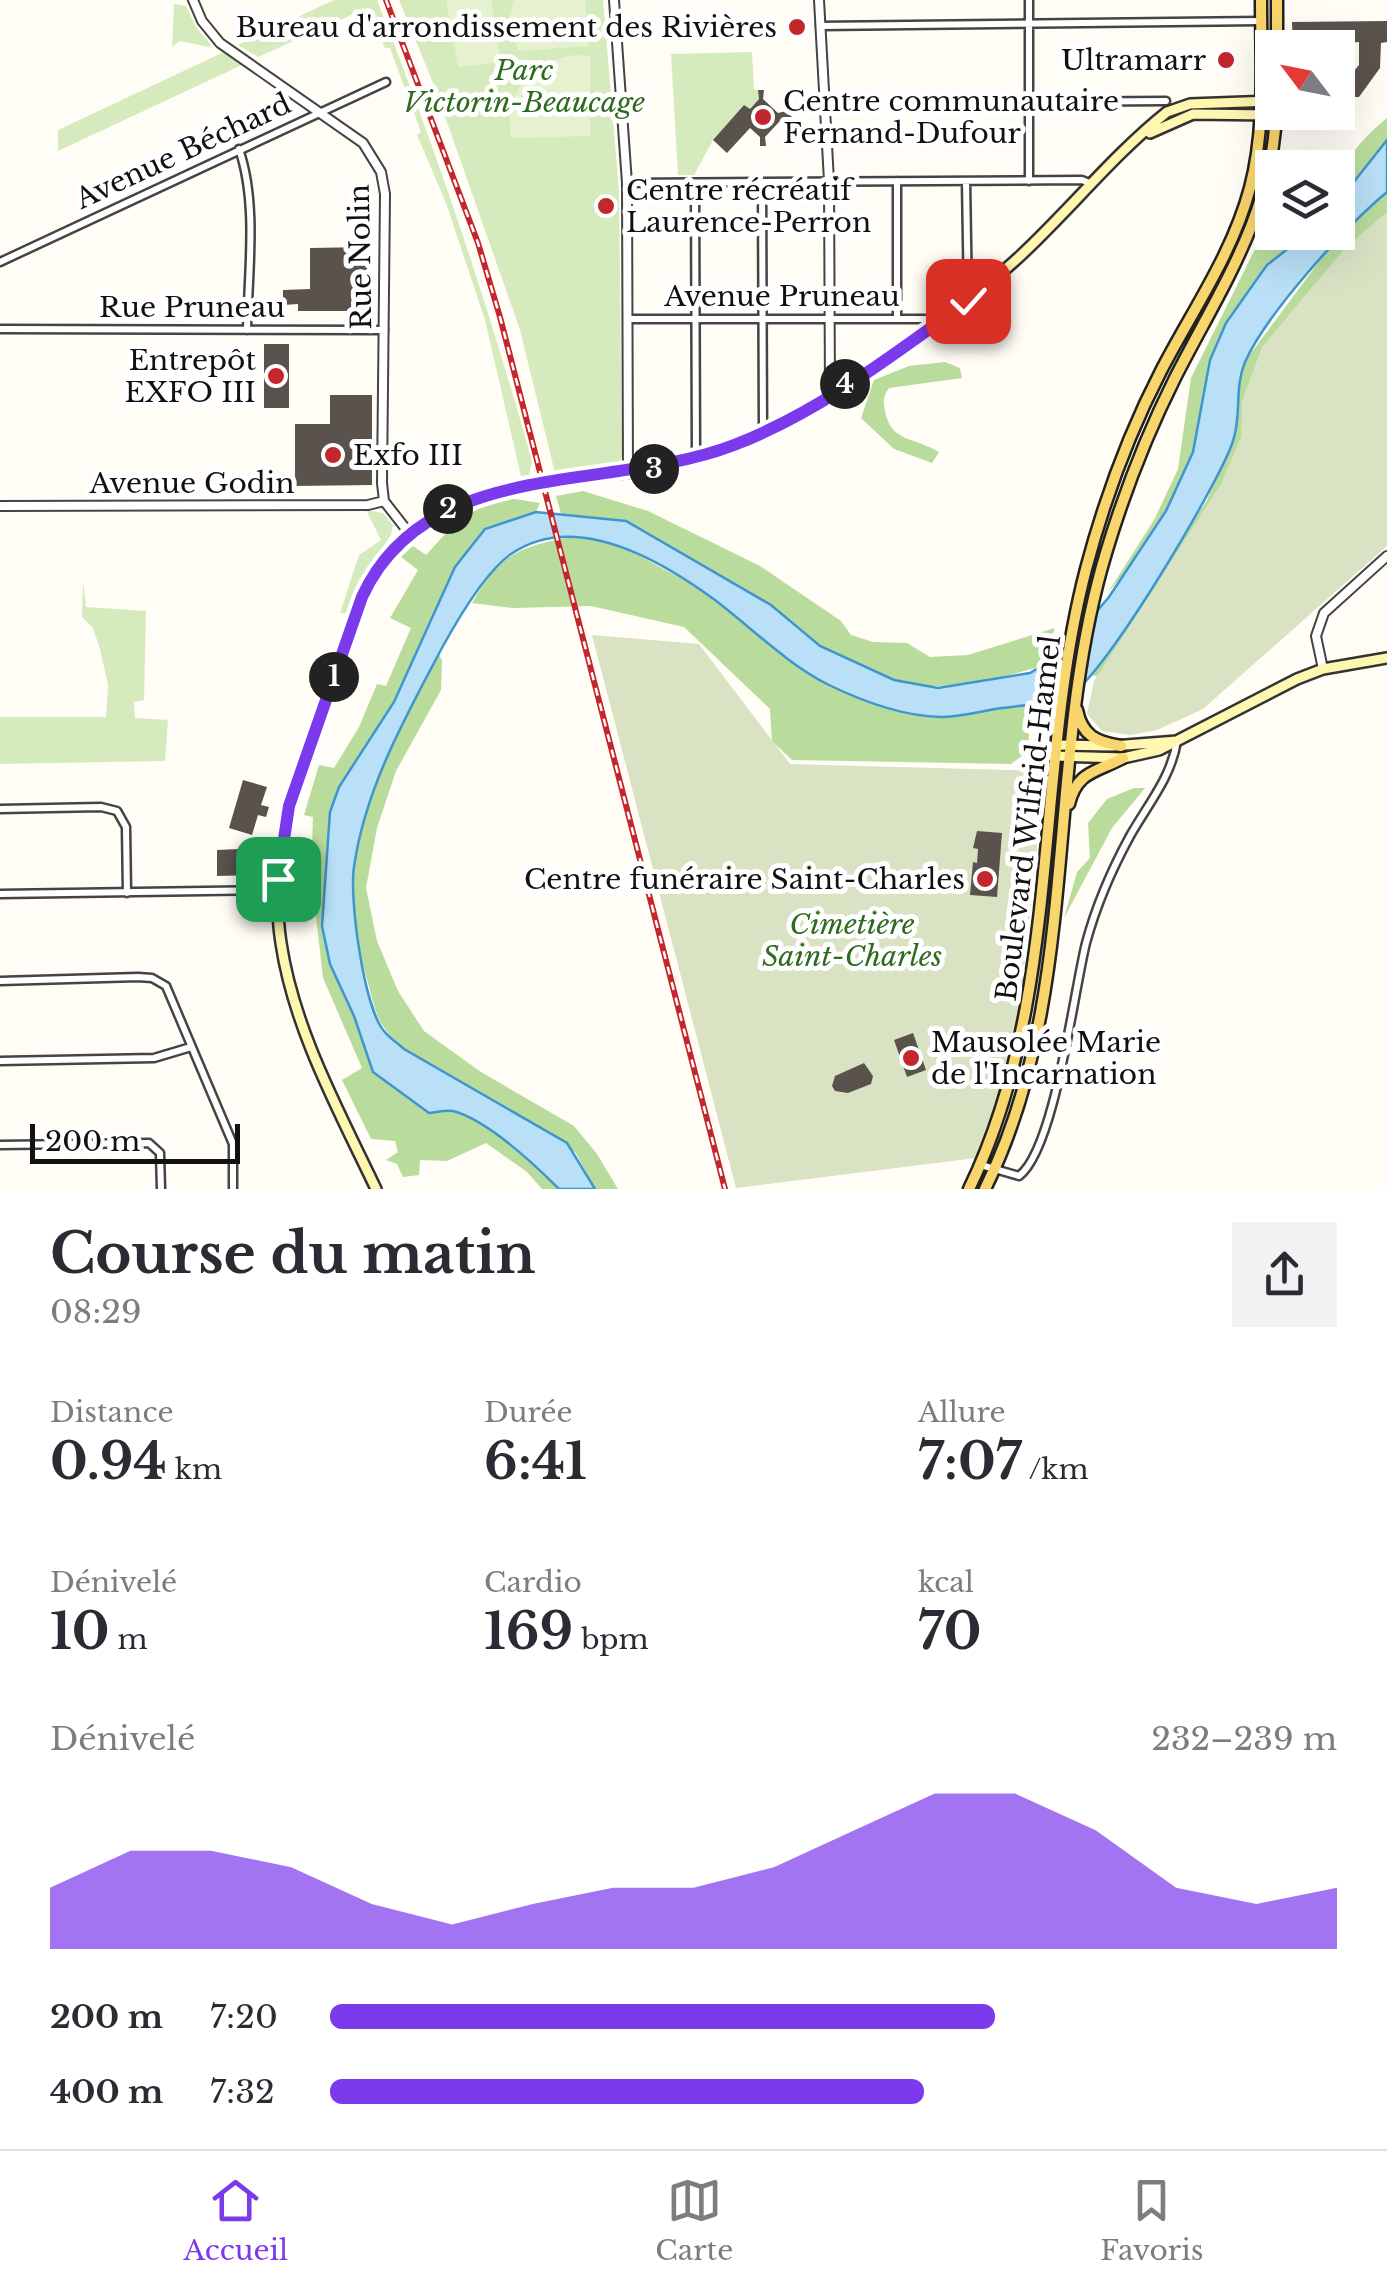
<!DOCTYPE html>
<html lang="fr">
<head>
<meta charset="utf-8">
<style>
	:root { --surface:#fff; --page:#f2f2f3; --text:#2b2b33; --muted:#7c7c81; --line:#e1e1e2; --accent:#7c3aed }
	body { margin:0; font-family:"Libre Baskerville",serif; background:var(--page); color:var(--text); height:100vh; display:flex; flex-direction:column; font-size:38px; white-space:nowrap }
	* { box-sizing:border-box; margin:0 }
	p { font-size:32px; color:var(--muted) }
	.icon { flex:none; width:55px; height:55px; fill:none; stroke:currentColor; stroke-width:2; stroke-linecap:round; stroke-linejoin:round }
	.map { position:relative; height:1189px; overflow:hidden }
	.drawer { display:flex; flex-direction:column; background:var(--surface); flex:1 }
	.drawer>* { flex:none }
	.needle { width:65px; rotate:302deg }
	.controls { position:absolute; left:1255px; top:30px; display:grid; gap:20px }
	.controls a { display:grid; place-items:center; width:100px; height:100px; border-radius:0px; background:var(--surface); box-shadow:0 10px 40px #0002; font-size:50px }
	.scale { position:absolute; left:30px; bottom:25px; width:210px; box-sizing:border-box; padding-left:10px; border:5px solid #111; border-top:0; font-size:28px; line-height:35px; white-space:nowrap; color:#111; -webkit-text-stroke:8px #fff; paint-order:stroke }
	.pin { position:absolute; display:grid; place-items:center; width:85px; height:85px; color:#fff; margin:-42px; border-radius:20px; box-shadow:0 5px 15px #0006 }
	.km { position:absolute; width:50px; height:50px; margin:-25px; border-radius:50%; background:#222; color:#fff; font-size:28px; line-height:50px; text-align:center }
	.round { display:grid; place-items:center; flex:none; width:105px; height:105px; border-radius:0px; background:var(--page) }
	.overview { display:flex; align-items:center; justify-content:space-between; height:170px; padding:0 50px }
	h1 { font-size:55px; font-weight:700; line-height:75px }
	.stats { display:grid; grid-template-columns:repeat(3,1fr); gap:15px; height:170px; padding:10px 50px }
	.stats div { display:grid; align-content:center }
	.stats b { font-size:50px; font-weight:700 }
	.stats small { font-size:28px; font-weight:400 }
	.stats p { font-size:28px }
	.chart { height:280px; padding:20px 50px }
	.chart p { display:flex; justify-content:space-between }
	.chart svg { width:100%; height:180px; margin-top:10px; fill:var(--accent); opacity:.7 }
	ul { padding:0 50px; list-style:none; font-size:32px }
	li { display:grid; grid-template-columns:160px 120px 1fr; align-items:center; height:75px }
	li i { height:25px; border-radius:12px; background:var(--accent) }
	.tabs { display:flex; justify-content:space-around; align-items:center; height:140px; border-top:2px solid var(--line); background:var(--surface); font-size:28px; color:var(--muted) }
	.tabs a { display:grid; justify-items:center; gap:5px }
	.tabs .on { color:var(--accent) }
	.map>svg:first-child { display:block }
</style>
</head>
<body>
<div class="map">
<svg width="1387" height="1189" viewBox="0 0 1387 1189">
	<rect width="100%" height="100%" fill="#fffdf5"/>
	<path fill="#d5ebbd" d="M 334,0 L 377,0 C 438,155 487,301 532,461 L 529,475 L 521,476 L 485,320 L 446,203 L 417,135 L 421,132 L 390,48 L 385,48 L 369,7 L 258,57 L 238,45 Z
		M 399,0 L 603,0 L 619,192 L 622,458 L 616,465 L 555,473 L 520,330 L 434,85 Z
		M 174,4 L 186,6 L 196,27 L 211,45 L 209,47 L 180,41 L 172,47 Z
		M 224,52 L 244,64 L 58,151 L 58,130 Z
		M 752,52 L 754,89 L 758,90 L 759,99 L 749,109 L 744,105 L 713,140 L 694,175 L 678,175 L 671,54 Z
		M 366,510 L 383,513 L 393,525 L 391,535 L 359,582 L 347,613 L 340,613 L 359,555 L 381,540 Z
		M 83,581 L 86,607 L 146,611 L 144,700 L 134,702 L 135,718 L 168,720 L 165,761 L 0,764 L 0,717 L 106,717 L 108,685 L 100,649 L 93,628 L 82,617 Z"/>
	<path fill="#b9dc9c" d="M 1387,118 L 1387,140 L 1338,202 C 1337,166 1359,141 1387,118 Z
		M 1387,192 L 1387,233 L 1100,677 L 1091,675 L 1207,500 L 1235,435 L 1237,393 L 1245,361 L 1330,247 Z
		M 1290,233 L 1308,233 C 1278,262 1248,287 1226,323 C 1203,362 1205,407 1194,449 C 1180,503 1142,553 1107,594 L 1154,520 L 1178,469 L 1191,378 L 1256,247 L 1267,249 Z
		M 945,362 L 960,368 L 962,378 L 889,388 C 883,396 883,401 885,411 C 891,443 915,437 939,452 L 932,463 L 894,449 L 861,418 L 874,380 L 909,366 Z
		M 583,491 L 648,511 L 760,566 L 841,621 L 851,635 L 873,642 L 907,643 L 930,657 L 968,655 L 1055,628 L 1042,666 L 977,684 L 919,687 L 894,680 L 820,646 L 626,521 L 562,517 L 556,496 Z
		M 508,498 L 540,503 L 536,512 L 485,529 L 425,633 L 394,702 L 339,787 L 330,812 L 322,926 L 330,964 L 354,1016 L 373,1072 L 429,1112 C 436,1112 446,1109 453,1111 C 486,1119 535,1165 559,1189 L 542,1189 L 527,1172 L 486,1143 L 447,1161 L 420,1160 L 419,1175 L 403,1177 L 397,1164 L 386,1160 L 398,1152 L 395,1141 L 371,1139 L 342,1080 L 362,1068 L 323,978 L 311,873 L 313,817 L 304,815 L 319,765 L 334,768 L 359,727 L 377,684 L 386,686 L 411,628 L 390,618 L 418,570 L 401,557 L 413,546 L 426,555 C 454,524 467,509 508,498 Z
		M 571,537 L 597,539 L 621,546 L 940,717 L 1052,701 L 1043,719 L 1029,733 L 1028,751 L 1011,764 L 792,760 L 772,741 L 770,709 L 684,627 L 591,606 L 513,608 L 472,603 C 499,555 518,547 571,537 Z
		M 439,655 L 442,660 L 441,690 L 396,771 L 377,828 L 366,888 L 377,941 L 398,991 L 424,1031 L 481,1072 L 574,1126 L 597,1154 L 618,1189 L 595,1189 L 576,1153 L 404,1049 C 374,1022 377,1014 366,976 C 358,946 350,917 351,885 C 354,804 401,725 439,655 Z
		M 1134,788 L 1145,788 L 1112,828 L 1064,918 L 1077,872 L 1090,858 L 1088,823 L 1107,799 Z"/>
	<path fill="#d9e3c4" d="M 1387,212 L 1387,546 L 1203,709 L 1157,730 L 1131,735 L 1102,731 L 1087,714 L 1094,681 L 1221,484 L 1241,437 L 1242,401 L 1262,347 L 1345,248 Z
		M 592,635 L 699,644 L 790,764 L 1045,771 L 1020,1007 L 1009,1066 L 976,1158 L 736,1188 Z"/>
	<path fill="#e6f2cf" d="M 446,0 L 491,0 L 501,62 L 458,67 Z
		M 514,0 L 585,0 L 589,46 L 519,51 L 508,23 Z
		M 574,55 L 590,56 L 590,136 L 511,138 C 503,94 530,62 574,55 Z"/>
	<path fill="#b9e0f7" stroke="#3f96cf" stroke-width="2.5" d="M 1387,140 L 1387,192 C 1345,227 1267,313 1245,362 C 1234,388 1242,415 1233,441 C 1220,482 1104,677 1071,694 C 1051,704 1025,705 1002,708 C 982,711 960,717 940,717 C 904,716 862,701 829,685 C 787,664 753,629 715,600 C 662,561 576,509 511,554 C 485,572 459,617 443,646 C 406,716 365,788 354,867 C 349,899 364,1008 384,1031 C 389,1038 398,1043 404,1049 L 567,1143 L 595,1189 L 559,1189 C 535,1165 487,1120 453,1111 C 446,1110 437,1112 429,1113 L 373,1072 L 354,1016 L 330,964 L 322,926 L 330,812 L 339,787 L 394,702 L 455,567 L 485,529 L 536,512 L 626,521 L 771,605 L 820,646 L 894,680 L 938,688 L 1030,673 L 1060,654 L 1109,597 L 1166,511 L 1193,452 L 1210,360 L 1226,323 L 1257,279 L 1267,265 L 1308,233 L 1338,232 L 1338,202 Z"/>
	<path fill="#5a524d" d="M 1387,21 L 1387,42 L 1381,43 L 1380,68 L 1359,97 L 1338,97 L 1338,77 L 1350,76 L 1359,65 L 1359,42 L 1293,48 L 1292,22 Z
		M 758,90 L 764,90 L 763,99 L 778,113 L 791,110 L 792,123 L 779,122 L 765,137 L 766,146 L 760,146 L 760,137 L 750,128 L 727,153 L 713,140 L 744,105 L 750,109 L 759,99 Z
		M 367,247 L 367,311 L 298,311 L 298,304 L 283,305 L 283,290 L 310,289 L 310,248 Z
		M 264,344 L 289,344 L 289,408 L 264,408 Z
		M 330,395 L 372,395 L 372,485 L 295,486 L 295,424 L 330,424 Z
		M 243,780 L 267,787 L 261,805 L 269,807 L 266,817 L 258,815 L 252,835 L 229,828 Z
		M 977,831 L 1002,833 L 997,897 L 970,895 L 973,862 L 977,863 L 978,849 L 973,848 Z
		M 263,848 L 259,875 L 217,876 L 217,850 Z
		M 913,1033 L 926,1070 L 907,1077 L 894,1040 Z
		M 864,1063 L 873,1076 L 871,1084 L 848,1093 L 835,1091 L 832,1086 L 835,1076 Z"/>
	<g fill="none" stroke-linecap="round" stroke-linejoin="round">
		<g stroke="#444" stroke-width="11">
			<path id="minor" d="M 820,26 L 1261,21
				M 1030,102 L 1166,101
				M 239,149 C 258,204 248,273 247,330
				M 966,181 L 968,301
				M 1029,181 L 1029,0
				M 762,182 L 763,433
				M 627,183 L 1082,180 L 1092,184
				M 695,183 L 696,457
				M 0,262 L 386,82
				M 897,318 L 897,181
				M 628,319 L 925,319 L 932,327
				M 0,329 L 384,330
				M 0,809 L 101,807 L 117,811 L 126,827 L 127,893
				M 0,894 L 278,890
				M 0,981 L 138,977 L 152,978 L 166,986 L 233,1144 L 233,1189
				M 0,1061 L 154,1058 L 191,1047
				M 0,1145 L 149,1143 L 160,1153 L 161,1189
				M 981,1165 L 1019,1176 C 1055,1149 1074,990 1086,943 C 1096,906 1112,869 1130,836 C 1148,804 1171,778 1177,741"/>
		</g>
		<g stroke="#444" stroke-width="12">
			<path id="tertiary" d="M 193,0 L 202,21 L 220,43 L 363,143 L 381,172 L 385,194 L 382,483 L 384,501 L 409,533
				M 614,0 L 627,183 L 628,473
				M 819,0 L 829,181 L 830,393
				M 0,506 L 368,505 L 384,501
				M 1323,669 L 1316,636 L 1324,613 L 1387,556"/>
		</g>
		<g stroke="#333" stroke-width="14">
			<path id="secondary" d="M 1150,133 L 1193,114 L 1276,115
				M 1055,745 L 1113,746 L 1177,741
				M 1054,756 L 1123,758 L 1159,750 L 1297,679 L 1323,669 L 1387,658
				M 376,1189 C 339,1111 294,1030 281,943 C 266,847 305,761 336,672 C 348,637 357,599 378,569 C 399,539 425,519 458,504 C 515,480 579,480 639,471 C 689,463 737,447 782,423 C 865,378 949,321 1018,258 C 1069,211 1113,155 1167,112 L 1190,104 L 1272,101"/>
		</g>
		<g stroke="#222" stroke-width="15">
			<path id="primary" d="M 1277,0 L 1277,48
				M 1077,710 C 1082,736 1097,742 1121,746
				M 1069,804 C 1077,771 1097,772 1123,758
				M 969,1189 C 1063,996 1033,773 1086,569 C 1104,501 1129,433 1161,371 C 1192,311 1232,255 1250,188 C 1266,128 1261,62 1261,0
				M 985,1189 C 1083,992 1043,761 1106,553 C 1124,493 1147,434 1175,378 C 1219,291 1273,214 1276,112"/>
		</g>
		<use href="#minor" stroke="#fff" stroke-width="6"/>
		<use href="#tertiary" stroke="#fff" stroke-width="8"/>
		<use href="#secondary" stroke="#fff6b0" stroke-width="9"/>
		<use href="#primary" stroke="#f9d66b" stroke-width="10"/>
		<g stroke="#c4262e" stroke-width="6">
			<path id="rail" d="M 386,0 L 478,243 L 500,317 L 725,1189"/>
		</g>
		<use href="#rail" stroke="#fff" stroke-width="2.5" stroke-dasharray="8" stroke-linecap="butt"/>
	</g>
	<g fill="none" stroke-linecap="round" stroke-linejoin="round">
		<g stroke="#fff" stroke-width="20">
			<path id="route" d="M 278,879 L 289,806 L 362,597 C 427,455 611,493 734,445 C 818,413 896,353 968,301"/>
		</g>
		<use href="#route" stroke="#7c3aed" stroke-width="12"/>
	</g>
	<g fill="#c4262e" stroke="#fff" stroke-width="4">
		<circle cx="797" cy="27" r="10"/>
		<circle cx="1226" cy="60" r="10"/>
		<circle cx="763" cy="117" r="10"/>
		<circle cx="606" cy="206" r="10"/>
		<circle cx="276" cy="376" r="10"/>
		<circle cx="333" cy="455" r="10"/>
		<circle cx="985" cy="879" r="10"/>
		<circle cx="911" cy="1058" r="10"/>
	</g>
	<g text-anchor="middle" stroke-width="10" stroke-linejoin="round" paint-order="stroke">
		<g font-size="28" fill="#111" stroke="#fff" text-anchor="end">
			<text x="777" y="37">Bureau d'arrondissement des Rivières</text>
			<text x="1206" y="70">Ultramarr</text>
			<text x="783" y="111" text-anchor="start">Centre communautaire<tspan x="783" dy="32">Fernand-Dufour</tspan></text>
			<text x="626" y="200" text-anchor="start">Centre récréatif<tspan x="626" dy="32">Laurence-Perron</tspan></text>
			<text x="256" y="370">Entrepôt<tspan x="256" dy="32">EXFO III</tspan></text>
			<text x="353" y="465" text-anchor="start">Exfo III</text>
			<text x="965" y="889">Centre funéraire Saint-Charles</text>
			<text x="931" y="1052" text-anchor="start">Mausolée Marie<tspan x="931" dy="32">de l'Incarnation</tspan></text>
		</g>
		<g font-size="28" font-style="italic" fill="#2f6b1f" stroke="#fff">
			<text x="524" y="80">Parc<tspan x="524" dy="32">Victorin-Beaucage</tspan></text>
			<text x="852" y="934">Cimetière<tspan x="852" dy="32">Saint-Charles</tspan></text>
		</g>
		<g font-size="28" fill="#111" stroke="#fff">
			<text transform="translate(183 151) rotate(-25)" y="10">Avenue Béchard</text>
			<text transform="translate(360 257) rotate(-91)" y="10">Rue Nolin</text>
			<text x="782" y="306">Avenue Pruneau</text>
			<text x="192" y="317">Rue Pruneau</text>
			<text x="192" y="493">Avenue Godin</text>
			<text transform="translate(1028 818) rotate(-83)" y="10">Boulevard Wilfrid-Hamel</text>
		</g>
	</g>
</svg>
<div class="controls">
<a><svg class="needle" viewBox="-14 -14 28 28"><path d="M0-13l5 13h-10z" fill="#e53935"/><path d="M0 13l5-13h-10z" fill="#7c7c81"/></svg></a>
<a><svg class="icon" aria-label="layers" viewBox="0 0 24 24"><path d="M12 4l9 5-9 5-9-5zM3 14l9 5 9-5"/></svg></a>
</div>
<div class="scale">200 m</div>
<div class="pin" style="left:278px;top:879px;background:#1e9e55"><svg class="icon" aria-label="arrive" viewBox="0 0 24 24"><path d="M6 21V4h12l-3 4 3 4H6"/></svg></div>
<div class="pin" style="left:968px;top:301px;background:#d93025"><svg class="icon" aria-label="check" viewBox="0 0 24 24"><path d="M5 12l5 5 9-10"/></svg></div>
<b class="km" style="left:334px;top:677px">1</b>
<b class="km" style="left:448px;top:509px">2</b>
<b class="km" style="left:654px;top:469px">3</b>
<b class="km" style="left:845px;top:384px">4</b>
</div>
<section class="drawer">
<div class="overview"><div><h1>Course du matin</h1><p>08:29</p></div><a class="round"><svg class="icon" aria-label="share" viewBox="0 0 24 24"><path d="M12 15V3M7 8l5-5 5 5M5 13v7h14v-7"/></svg></a></div>
<div class="stats">
<div><p>Distance</p><b>0.94<small> km</small></b></div>
<div><p>Durée</p><b>6:41</b></div>
<div><p>Allure</p><b>7:07<small> /km</small></b></div>
</div>
<div class="stats">
<div><p>Dénivelé</p><b>10<small> m</small></b></div>
<div><p>Cardio</p><b>169<small> bpm</small></b></div>
<div><p>kcal</p><b>70</b></div>
</div>
<div class="chart"><p><span>Dénivelé</span>232–239 m</p>
<svg viewBox="0 0 160 44" preserveAspectRatio="none"><path d="M0 44V29L10 20L20 20L30 24L40 33L50 38L60 33L70 29L80 29L90 24L100 15L110 6L120 6L130 15L140 29L150 33L160 29V44z"/></svg>
</div>
<ul>
<li><b>200 m</b>7:20<i style="width:66%"></i></li>
<li><b>400 m</b>7:32<i style="width:59%"></i></li>
</ul>
</section>
<nav class="tabs">
<a class="on"><svg class="icon" aria-label="home" viewBox="0 0 24 24"><path d="M3 11l9-7 9 7M6 9v11h12V9"/></svg>Accueil</a>
<a><svg class="icon" aria-label="map" viewBox="0 0 24 24"><path d="M3 6l6-2 6 2 6-2v14l-6 2-6-2-6 2zM9 4v14M15 6v14"/></svg>Carte</a>
<a><svg class="icon" aria-label="saved" viewBox="0 0 24 24"><path d="M7 4h10v16l-5-4-5 4z"/></svg>Favoris</a>
</nav>
</body>
</html>
